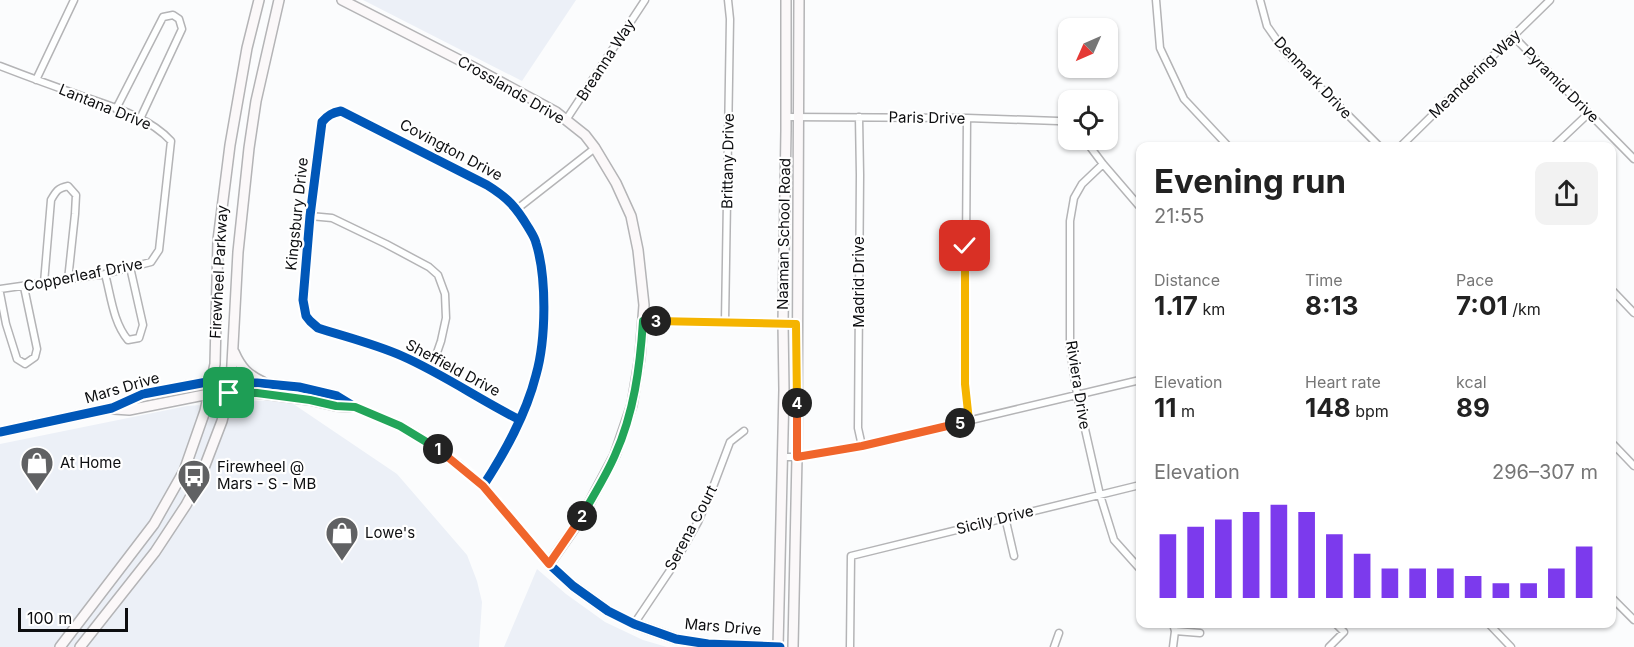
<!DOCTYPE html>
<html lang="en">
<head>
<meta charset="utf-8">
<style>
	:root { --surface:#fff; --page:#f2f2f2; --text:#222; --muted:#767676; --accent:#7c3aed }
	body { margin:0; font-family:Inter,sans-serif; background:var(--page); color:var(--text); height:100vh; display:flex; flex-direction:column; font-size:22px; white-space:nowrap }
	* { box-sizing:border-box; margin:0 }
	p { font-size:20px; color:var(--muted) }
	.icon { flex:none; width:33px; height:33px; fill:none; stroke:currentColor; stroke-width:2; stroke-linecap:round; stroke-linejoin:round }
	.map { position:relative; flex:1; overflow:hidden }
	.panel { position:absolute; left:1136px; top:142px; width:480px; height:486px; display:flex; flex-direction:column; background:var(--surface); border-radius:12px; box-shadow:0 2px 4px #0004 }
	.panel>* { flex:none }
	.needle { width:39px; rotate:225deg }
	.tools { position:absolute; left:1058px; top:18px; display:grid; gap:12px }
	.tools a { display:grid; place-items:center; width:60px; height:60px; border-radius:12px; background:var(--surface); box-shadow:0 2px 4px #0004; font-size:30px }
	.scale { position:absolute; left:18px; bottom:15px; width:110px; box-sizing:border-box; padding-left:6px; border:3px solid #0d0e10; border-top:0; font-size:16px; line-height:21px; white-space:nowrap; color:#0d0e10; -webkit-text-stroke:4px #fff; paint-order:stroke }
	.pin { position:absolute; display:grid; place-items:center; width:51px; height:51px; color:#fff; margin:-26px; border-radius:12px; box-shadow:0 3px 9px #0006 }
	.km { position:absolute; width:30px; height:30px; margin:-15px; border-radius:50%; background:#222; color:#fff; font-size:16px; line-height:30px; text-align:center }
	.round { display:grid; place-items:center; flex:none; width:63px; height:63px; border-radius:12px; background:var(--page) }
	.overview { display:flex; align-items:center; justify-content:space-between; height:102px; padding:0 18px }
	h1 { font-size:33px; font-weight:700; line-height:45px }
	.metrics { display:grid; grid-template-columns:repeat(3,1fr); gap:9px; height:102px; padding:6px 18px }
	.metrics div { display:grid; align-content:center }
	.metrics b { font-size:26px; font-weight:700 }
	.metrics small { font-size:16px; font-weight:400 }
	.metrics p { font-size:16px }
	.chart { height:168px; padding:12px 18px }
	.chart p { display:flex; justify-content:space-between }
	.chart svg { width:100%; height:108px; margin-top:6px; stroke:var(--accent); stroke-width:6 }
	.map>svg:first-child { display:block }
</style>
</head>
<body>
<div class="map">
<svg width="1634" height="647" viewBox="0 0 1634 647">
	<rect width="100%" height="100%" fill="#fbfcfd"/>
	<path fill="#ecf0f7" d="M 363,0 L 576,0 L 522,81 Z
		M 286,399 L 397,474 L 467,555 L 477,581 L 482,602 L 479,647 L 0,647 L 0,444 L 187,406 Z
		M 537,569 L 566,594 L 605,622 L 643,640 L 667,647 L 504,647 Z"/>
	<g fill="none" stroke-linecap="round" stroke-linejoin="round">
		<g stroke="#b4b4b6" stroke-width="9">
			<path id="street" d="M 1156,0 L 1160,48 L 1184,99 L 1229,147
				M 1260,0 L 1267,26 L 1286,53 L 1380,147
				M 1513,36 L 1634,159
				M 0,66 C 26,76 53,86 79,95 C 110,106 148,116 171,141 L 159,250 L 151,262 L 105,274 L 0,289
				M 36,80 L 74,0
				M 116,109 L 163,17 L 173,15 L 179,19 L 182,29 L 140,119
				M 786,117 L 967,118 L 1058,121 L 1068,123
				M 859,117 L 860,175 L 858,428 L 862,446
				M 967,118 L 965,384 L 969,421
				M 566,120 L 645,0
				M 1085,140 L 1103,164 L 1140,207
				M 1400,147 L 1550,0
				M 1553,147 L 1589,113
				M 1103,164 L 1082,184 L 1074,198 L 1070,221 L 1070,349 L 1077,394 L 1100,495 L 1114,540 L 1140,569
				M 517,209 L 595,148
				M 310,216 L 332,218 L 386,244 L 429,267 L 438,275 L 445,294 L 446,318 L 441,341 L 431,370
				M 105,274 C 111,296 113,322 128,340 L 139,338 L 143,325 L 130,267
				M 44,283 L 51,200 C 56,191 58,188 68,186 L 76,195 L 75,214 L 68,280
				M 1611,289 L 1634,313
				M 0,293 L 6,324 L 17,359 L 25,364 L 35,357 L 37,349 L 24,287
				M 643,321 L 796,324
				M 725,322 L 730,19 L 728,0
				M 1611,442 L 1634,466
				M 783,457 L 797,457 L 862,446 L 1140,380
				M 483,486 C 505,452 526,415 536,375 C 546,340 547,278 536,243 C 535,238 531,232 528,227 C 516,207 508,198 487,185 L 341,111 C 332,113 328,115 322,122 L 310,216 L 303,300 L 306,316 L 310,321 L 318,328 C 346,337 375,344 402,356 C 443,374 480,400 520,420
				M 1005,517 L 1014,556
				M 1611,597 L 1634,620
				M 634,624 L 671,569 L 698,522 L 713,487 L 730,442 L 744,431
				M 1489,624 L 1511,647
				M 1175,631 L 1200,633
				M 850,647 L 851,556 L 1140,485
				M 1054,647 L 1059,633
				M 1173,647 L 1175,631 L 1173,624
				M 1329,647 L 1344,632 L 1336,624"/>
		</g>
		<g stroke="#b4b4b6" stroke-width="12">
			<path id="secondary" d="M 342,0 L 473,67 L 556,112 L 585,135 L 595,148 L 616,183 L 631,216 L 638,250 L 644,305 L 640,357 L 632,405 L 615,455 L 582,517 L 549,564
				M 234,352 C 241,368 248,375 263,382
				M 114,409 L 129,410 L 204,395 L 229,393 L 257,393 L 310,400 L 336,406 L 352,407
				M 0,432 L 112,408 L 143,394 L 207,382 L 257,383 L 299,387 L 337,396 L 355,407 L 400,426 L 431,444 L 458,464 L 483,486 L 549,564 L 573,586 L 608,611 L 634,624 L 676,639 L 708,644 L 780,647
				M 60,647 L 154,524 L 184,471 L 205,411 L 215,364 L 218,240 L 230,145 L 247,48 L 259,0
				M 80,647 L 155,552 L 186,505 L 199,481 L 222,421 L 231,383 L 238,252 L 249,148 L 256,101 L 279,0
				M 778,647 L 784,390 L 783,323 L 786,130 L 786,0
				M 793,647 L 797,457 L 799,0"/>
		</g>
		<use href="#street" stroke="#feffff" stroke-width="6"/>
		<use href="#secondary" stroke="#fbf8f9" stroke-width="9"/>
		<g stroke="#fff" stroke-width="13">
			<path id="cycleway" d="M 0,432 L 112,408 L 143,394 L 207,382 L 257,383 L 299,387 L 337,396 L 355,407 L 400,426 L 431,444 L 458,464 L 483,486 L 549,564 L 573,586 L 608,611 L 634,624 L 676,639 L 708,644 L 780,647
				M 483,486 C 505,452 526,415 536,375 C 546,340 547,278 536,243 C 535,238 531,232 528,227 C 516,207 508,198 487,185 L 341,111 C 332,113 328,115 322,122 L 310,216 L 303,300 L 306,316 L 310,321 L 318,328 C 346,337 375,344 402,356 C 443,374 480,400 520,420"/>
		</g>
		<use href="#cycleway" stroke="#0057b8" stroke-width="9"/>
	</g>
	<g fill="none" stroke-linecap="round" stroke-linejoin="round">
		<g stroke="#fff" stroke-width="12">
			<path id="split-1" d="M 229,393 L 257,393 L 310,400 L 336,406 L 355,407 L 400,426 L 438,449"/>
		</g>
		<g stroke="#fff" stroke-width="12">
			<path id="split-2" d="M 438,449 L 483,486 L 549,564 L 582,516"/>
		</g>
		<g stroke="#fff" stroke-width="12">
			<path id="split-3" d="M 582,516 C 593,496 606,476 615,455 C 634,413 640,367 643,321 L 656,321"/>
		</g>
		<g stroke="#fff" stroke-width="12">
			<path id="split-4" d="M 656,321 L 796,324 L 797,403"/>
		</g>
		<g stroke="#fff" stroke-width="12">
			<path id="split-5" d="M 797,403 L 797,457 L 862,446 L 960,423"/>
		</g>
		<g stroke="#fff" stroke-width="12">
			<path id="split-6" d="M 960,423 L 969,421 L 965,384 L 965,246"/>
		</g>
		<use href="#split-1" stroke="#22a559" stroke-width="8"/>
		<use href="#split-2" stroke="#f0652b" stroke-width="8"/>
		<use href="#split-3" stroke="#22a559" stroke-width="8"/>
		<use href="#split-4" stroke="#f5b400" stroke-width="8"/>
		<use href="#split-5" stroke="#f0652b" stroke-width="8"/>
		<use href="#split-6" stroke="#f5b400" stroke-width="8"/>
	</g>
	<defs>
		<g id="shop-pin" transform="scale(1.725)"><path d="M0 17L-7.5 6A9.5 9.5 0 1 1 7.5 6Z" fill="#606163" stroke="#fff"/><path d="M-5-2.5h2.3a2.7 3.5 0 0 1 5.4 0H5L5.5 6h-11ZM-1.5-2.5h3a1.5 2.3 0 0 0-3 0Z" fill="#fff"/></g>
		<g id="bus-pin" transform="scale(1.725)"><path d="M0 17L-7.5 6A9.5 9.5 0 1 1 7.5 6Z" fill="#606163" stroke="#fff"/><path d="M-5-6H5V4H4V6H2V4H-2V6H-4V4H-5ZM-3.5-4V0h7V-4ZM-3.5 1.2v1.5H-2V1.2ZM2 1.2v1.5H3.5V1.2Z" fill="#fff"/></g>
	</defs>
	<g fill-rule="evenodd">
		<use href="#shop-pin" x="37" y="463"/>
		<use href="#bus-pin" x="194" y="476"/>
		<use href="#shop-pin" x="342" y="533"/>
	</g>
	<g text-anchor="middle" stroke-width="4.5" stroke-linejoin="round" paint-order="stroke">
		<g font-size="15" fill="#0d0e10" stroke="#fff">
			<text transform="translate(606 60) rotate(-57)" y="5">Breanna Way</text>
			<text transform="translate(1475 74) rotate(-44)" y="5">Meandering Way</text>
			<text transform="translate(1313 78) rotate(47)" y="5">Denmark Drive</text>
			<text transform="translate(1561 85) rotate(45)" y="5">Pyramid Drive</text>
			<text transform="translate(511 90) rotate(30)" y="5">Crosslands Drive</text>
			<text transform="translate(105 107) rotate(22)" y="5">Lantana Drive</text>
			<text transform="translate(927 118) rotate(1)" y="5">Paris Drive</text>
			<text transform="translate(451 150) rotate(28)" y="5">Covington Drive</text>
			<text transform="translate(728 161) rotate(-89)" y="5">Brittany Drive</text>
			<text transform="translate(297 214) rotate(-84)" y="5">Kingsbury Drive</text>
			<text transform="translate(784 234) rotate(-89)" y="5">Naaman School Road</text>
			<text transform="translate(219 272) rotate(-87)" y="5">Firewheel Parkway</text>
			<text transform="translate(83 275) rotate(-11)" y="5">Copperleaf Drive</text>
			<text transform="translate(859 282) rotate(-90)" y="5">Madrid Drive</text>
			<text transform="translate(453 368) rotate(28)" y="5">Sheffield Drive</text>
			<text transform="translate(1078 385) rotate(81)" y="5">Riviera Drive</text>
			<text transform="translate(122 388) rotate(-16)" y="5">Mars Drive</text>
			<text transform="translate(995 520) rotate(-14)" y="5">Sicily Drive</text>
			<text transform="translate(691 528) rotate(-62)" y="5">Serena Court</text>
			<text transform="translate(723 627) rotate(5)" y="5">Mars Drive</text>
		</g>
		<g font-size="15" fill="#0d0e10" stroke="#fff" text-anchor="start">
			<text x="60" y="468">At Home</text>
			<text x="217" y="472">Firewheel @<tspan x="217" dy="17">Mars - S - MB</tspan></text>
			<text x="365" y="538">Lowe's</text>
		</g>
	</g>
</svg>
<div class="tools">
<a><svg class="needle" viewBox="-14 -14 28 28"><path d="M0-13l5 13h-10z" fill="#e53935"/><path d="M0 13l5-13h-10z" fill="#767676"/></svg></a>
<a><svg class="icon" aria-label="locate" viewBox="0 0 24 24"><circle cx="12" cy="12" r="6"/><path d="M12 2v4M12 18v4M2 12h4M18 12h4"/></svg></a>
</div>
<div class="scale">100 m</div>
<div class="pin" style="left:229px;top:393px;background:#1e9e55"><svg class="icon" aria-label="arrive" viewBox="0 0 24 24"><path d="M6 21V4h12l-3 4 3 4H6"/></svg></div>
<div class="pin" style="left:965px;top:246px;background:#d93025"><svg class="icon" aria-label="check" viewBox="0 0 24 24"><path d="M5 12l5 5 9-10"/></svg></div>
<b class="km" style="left:438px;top:449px">1</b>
<b class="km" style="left:582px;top:516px">2</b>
<b class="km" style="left:656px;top:321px">3</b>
<b class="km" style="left:797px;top:403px">4</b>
<b class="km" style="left:960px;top:423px">5</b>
<section class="panel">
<div class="overview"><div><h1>Evening run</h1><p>21:55</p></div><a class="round"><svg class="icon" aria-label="share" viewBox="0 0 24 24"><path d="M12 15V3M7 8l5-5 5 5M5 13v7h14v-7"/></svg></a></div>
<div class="metrics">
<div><p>Distance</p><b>1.17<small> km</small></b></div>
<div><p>Time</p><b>8:13</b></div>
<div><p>Pace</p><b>7:01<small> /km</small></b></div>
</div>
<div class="metrics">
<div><p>Elevation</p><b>11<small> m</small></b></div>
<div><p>Heart rate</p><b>148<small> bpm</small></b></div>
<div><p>kcal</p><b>89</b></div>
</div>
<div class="chart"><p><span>Elevation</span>296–307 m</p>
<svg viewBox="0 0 160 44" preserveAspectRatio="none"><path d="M5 44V18M15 44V15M25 44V12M35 44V9M45 44V6M55 44V9M65 44V18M75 44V26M85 44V32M95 44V32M105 44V32M115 44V35M125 44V38M135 44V38M145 44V32M155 44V23"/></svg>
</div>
</section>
</div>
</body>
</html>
